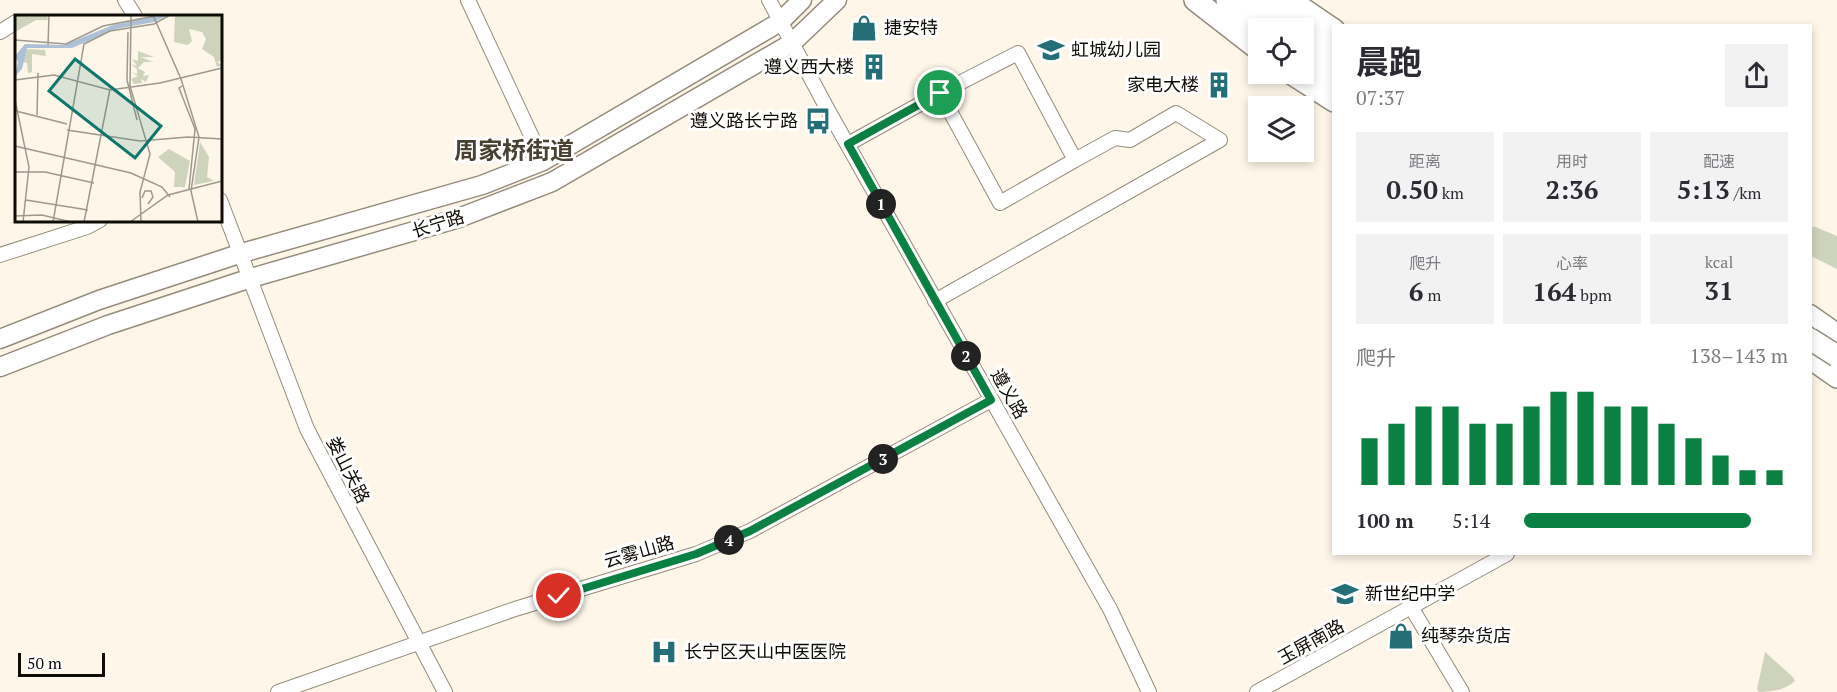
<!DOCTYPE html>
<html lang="zh">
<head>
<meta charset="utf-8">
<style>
	:root { --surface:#fff; --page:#f2f2f3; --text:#2b2b33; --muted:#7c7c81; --accent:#0b8043 }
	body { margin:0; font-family:"PT Serif","Noto Sans SC",serif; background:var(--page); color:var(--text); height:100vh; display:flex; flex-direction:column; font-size:22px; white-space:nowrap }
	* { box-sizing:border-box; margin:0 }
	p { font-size:20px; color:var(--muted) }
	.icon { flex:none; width:33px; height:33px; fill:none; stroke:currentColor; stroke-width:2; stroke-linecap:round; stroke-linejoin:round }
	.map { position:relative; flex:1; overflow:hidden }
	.panel { position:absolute; left:1332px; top:24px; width:480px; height:531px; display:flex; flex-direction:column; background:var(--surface); border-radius:0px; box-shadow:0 3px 9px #0003 }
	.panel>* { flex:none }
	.fabs { position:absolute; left:1248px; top:18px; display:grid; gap:12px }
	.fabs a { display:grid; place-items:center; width:66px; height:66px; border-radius:0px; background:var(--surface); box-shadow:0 3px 9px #0003; font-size:30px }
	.scale { position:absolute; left:18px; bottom:15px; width:87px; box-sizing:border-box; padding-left:6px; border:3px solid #0f0c07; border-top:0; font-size:16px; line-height:21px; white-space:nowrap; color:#0f0c07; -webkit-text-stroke:4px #fff; paint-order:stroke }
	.pin { position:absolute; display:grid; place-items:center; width:51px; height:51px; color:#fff; margin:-26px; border:3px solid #fff; border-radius:50%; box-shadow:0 2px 6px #0007 }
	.km { position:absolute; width:30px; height:30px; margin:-15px; border-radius:50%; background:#222; color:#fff; font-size:16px; line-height:30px; text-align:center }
	.round { display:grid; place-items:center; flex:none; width:63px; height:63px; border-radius:0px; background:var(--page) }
	.overview { display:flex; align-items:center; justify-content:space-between; height:102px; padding:0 24px }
	h1 { font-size:33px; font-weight:700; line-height:45px }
	.figures { display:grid; grid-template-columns:repeat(3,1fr); gap:9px; height:102px; padding:6px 24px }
	.figures div { display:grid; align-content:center; border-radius:0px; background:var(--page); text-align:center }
	.figures b { font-size:26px; font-weight:700 }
	.figures small { font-size:16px; font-weight:400 }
	.figures p { font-size:16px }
	.chart { height:168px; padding:12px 24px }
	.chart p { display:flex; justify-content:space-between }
	.chart svg { width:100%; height:108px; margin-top:6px; stroke:var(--accent); stroke-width:6 }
	ul { padding:0 24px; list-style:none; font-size:20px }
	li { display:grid; grid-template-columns:96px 72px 1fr; align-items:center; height:45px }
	li i { height:15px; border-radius:8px; background:var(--accent) }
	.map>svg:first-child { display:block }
</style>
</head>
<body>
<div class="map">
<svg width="1837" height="692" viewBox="0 0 1837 692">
	<rect width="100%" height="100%" fill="#fef6e8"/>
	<path fill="#ced4bc" d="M 1813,226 L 1837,236 L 1837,269 L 1811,256 L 1811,232 Z
		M 1765,652 L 1793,677 L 1795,681 C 1785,690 1772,692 1759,692 L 1757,689 Z"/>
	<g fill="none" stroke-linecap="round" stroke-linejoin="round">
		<g stroke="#948b7b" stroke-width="16">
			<path id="minor" d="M 125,0 L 135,16
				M 468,0 L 543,161
				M 769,0 L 829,112 L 1110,609 L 1149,692
				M 0,32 L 16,22
				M 848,144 L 940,93 L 1000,203 L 1075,160
				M 220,200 L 307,429 L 445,692
				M 0,255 L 87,227 L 100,220
				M 935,301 L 1220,140 L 1176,113 L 1130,140 L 1115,138 L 1075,160 L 1018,53 L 940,93
				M 1411,607 L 1462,692
				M 278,692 L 515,609 L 696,554 L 750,531 L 991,400
				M 1257,692 L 1507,554"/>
		</g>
		<g stroke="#948b7b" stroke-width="21">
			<path id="major" d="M 1277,0 L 1334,45
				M 1810,314 L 1837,333
				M 0,339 L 99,300 L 242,253 L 482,185 L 543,161 L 780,22 L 802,0
				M 0,367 L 108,325 L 251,278 L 456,219 L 552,182 L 792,43 L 837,0"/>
		</g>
		<g stroke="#948b7b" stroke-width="24">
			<path id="highway" d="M 1195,0 L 1258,49
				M 1227,0 L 1264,28
				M 1253,0 L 1291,28
				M 1290,0 L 1334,30
				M 1304,37 L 1334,58
				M 1304,57 L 1334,77
				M 1292,74 L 1334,101
				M 1810,358 L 1837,377"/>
		</g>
		<use href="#minor" stroke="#fff" stroke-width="14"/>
		<use href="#major" stroke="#fff" stroke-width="18"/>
		<use href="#highway" stroke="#fff" stroke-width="21"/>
		<g stroke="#948b7b" stroke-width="24" stroke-linecap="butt">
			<path id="highway-bridge" d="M 1810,339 L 1837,356"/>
		</g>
		<use href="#highway-bridge" stroke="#fff" stroke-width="21"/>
	</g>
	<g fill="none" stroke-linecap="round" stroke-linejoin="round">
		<g stroke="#fff" stroke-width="12">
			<path id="route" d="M 559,596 L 696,554 L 750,531 L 991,400 L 848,144 L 940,93"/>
		</g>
		<use href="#route" stroke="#0b8043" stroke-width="8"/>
	</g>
	<defs>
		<g id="shop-bare" transform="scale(2.07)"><path d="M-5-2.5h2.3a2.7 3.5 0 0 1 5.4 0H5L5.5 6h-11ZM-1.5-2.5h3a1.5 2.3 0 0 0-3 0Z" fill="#246e77" stroke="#fff" stroke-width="2.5" paint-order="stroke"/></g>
		<g id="school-bare" transform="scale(2.07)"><path d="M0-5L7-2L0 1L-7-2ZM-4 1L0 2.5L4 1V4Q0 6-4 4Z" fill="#246e77" stroke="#fff" stroke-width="2.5" paint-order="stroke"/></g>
		<g id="building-bare" transform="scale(2.07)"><path d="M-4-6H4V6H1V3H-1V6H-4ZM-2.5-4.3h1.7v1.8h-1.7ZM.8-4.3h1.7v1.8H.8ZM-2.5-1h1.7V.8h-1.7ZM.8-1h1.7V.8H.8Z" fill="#246e77" stroke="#fff" stroke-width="2.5" paint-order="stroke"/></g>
		<g id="bus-bare" transform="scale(2.07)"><path d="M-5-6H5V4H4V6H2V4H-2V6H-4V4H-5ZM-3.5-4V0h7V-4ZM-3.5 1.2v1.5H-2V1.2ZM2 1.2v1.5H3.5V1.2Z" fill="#246e77" stroke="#fff" stroke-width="2.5" paint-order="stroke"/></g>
		<g id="hospital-bare" transform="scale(2.07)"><path d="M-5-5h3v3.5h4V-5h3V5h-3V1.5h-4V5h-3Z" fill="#246e77" stroke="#fff" stroke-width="2.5" paint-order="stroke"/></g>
	</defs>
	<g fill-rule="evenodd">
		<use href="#shop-bare" x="864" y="28"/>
		<use href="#school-bare" x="1051" y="50"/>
		<use href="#building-bare" x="874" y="67"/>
		<use href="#building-bare" x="1219" y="85"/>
		<use href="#bus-bare" x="818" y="121"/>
		<use href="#school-bare" x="1345" y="594"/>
		<use href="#shop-bare" x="1401" y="636"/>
		<use href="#hospital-bare" x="664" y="652"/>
	</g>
	<g text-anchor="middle" stroke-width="6" stroke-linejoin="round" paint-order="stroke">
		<g font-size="18" fill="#0f0c07" stroke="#fff" text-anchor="start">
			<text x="884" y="34">捷安特</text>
			<text x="1071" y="56">虹城幼儿园</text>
			<text x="854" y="73" text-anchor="end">遵义西大楼</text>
			<text x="1199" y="91" text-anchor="end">家电大楼</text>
			<text x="798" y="127" text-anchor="end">遵义路长宁路</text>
			<text x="1365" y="600">新世纪中学</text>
			<text x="1421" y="642">纯琴杂货店</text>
			<text x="684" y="658">长宁区天山中医医院</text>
		</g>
		<g font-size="18" fill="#0f0c07" stroke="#fff">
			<text transform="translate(438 224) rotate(-17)" y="6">长宁路</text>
			<text transform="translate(1009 394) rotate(60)" y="6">遵义路</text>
			<text transform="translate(348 470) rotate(63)" y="6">娄山关路</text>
			<text transform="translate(639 552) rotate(-16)" y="6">云雾山路</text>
			<text transform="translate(1311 642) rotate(-29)" y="6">玉屏南路</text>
		</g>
		<g font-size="24" font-weight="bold" fill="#484031" stroke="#fff">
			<text x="514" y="159">周家桥街道</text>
		</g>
	</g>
	<g transform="translate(15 15)">
		<rect width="207" height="207" fill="#fef6e8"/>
		<path d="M 0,0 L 32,0 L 33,5 L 21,5 L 0,17 ZM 160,0 L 207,0 L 207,45 L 202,47 L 207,50 L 202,52 L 199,42 L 187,34 L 191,24 L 187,17 L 174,14 L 177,26 L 173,30 L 159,27 ZM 11,34 L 30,35 L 31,41 L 17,39 L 17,57 L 13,58 L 12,48 L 8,47 ZM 123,36 L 139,42 L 126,42 L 138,47 L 129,47 L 123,53 L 130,57 L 128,61 L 134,60 L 131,67 L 126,64 L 127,68 L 119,69 L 116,64 L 123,61 L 116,57 L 122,59 L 122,54 L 116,49 L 122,51 L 117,44 L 123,46 ZM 185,127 L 194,142 L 192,162 L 199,166 L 179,170 ZM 154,134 L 175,146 L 170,172 L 159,172 L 160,157 L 143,142 Z" fill="#ced4bc"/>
		<path d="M 144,0 L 153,0 L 139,7 L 101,14 L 57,33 L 12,33 L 7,54 L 0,61 L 3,47 L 0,41 L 10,29 L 49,30 L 98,10 Z" fill="#acc1d8"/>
		<path fill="none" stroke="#9e988e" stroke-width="1.5" d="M 116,0 L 115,71 L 135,139 L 125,177 L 126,207M 138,0 L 166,64 L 184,122 L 176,176 L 183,207M 113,17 L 112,65 L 122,105M 0,25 L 51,29 L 88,11 L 140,1M 33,30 L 34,0M 0,65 L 39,60 L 95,75 L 145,68 L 207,53M 167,71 L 164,73 L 180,114 L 174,174M 0,85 L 14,152 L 8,207M 1,96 L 52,109M 22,100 L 23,58M 52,115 L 125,126 L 173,122 L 207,124M 0,131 L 116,158 L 147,172 L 155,182M 0,157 L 30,157 L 79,168M 127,183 L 130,176 L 136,176 L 138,182 L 133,189M 11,185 L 73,195M 0,201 L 27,200 L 56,207M 38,207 L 69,29 L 95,16 L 139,9 L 155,0M 69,207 L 95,74M 115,207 L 153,180 L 207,166"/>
		<path fill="#0f766e" fill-opacity="0.15" stroke="#0f766e" stroke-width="3" d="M 60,44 L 146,111 L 120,143 L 34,76 Z"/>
		<rect width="207" height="207" fill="none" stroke="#0f0c07" stroke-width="3"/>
	</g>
</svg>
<div class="fabs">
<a><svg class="icon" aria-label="locate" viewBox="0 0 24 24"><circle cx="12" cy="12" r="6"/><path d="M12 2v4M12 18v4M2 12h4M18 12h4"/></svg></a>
<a><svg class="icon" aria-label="layers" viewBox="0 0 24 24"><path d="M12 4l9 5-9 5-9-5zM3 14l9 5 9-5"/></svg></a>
</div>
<div class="scale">50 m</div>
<div class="pin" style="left:940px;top:93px;background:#1e9e55"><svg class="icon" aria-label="arrive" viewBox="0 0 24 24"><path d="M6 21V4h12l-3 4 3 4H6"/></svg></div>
<div class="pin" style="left:559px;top:596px;background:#d93025"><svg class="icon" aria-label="check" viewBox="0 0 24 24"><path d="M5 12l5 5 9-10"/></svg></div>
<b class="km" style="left:881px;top:204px">1</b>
<b class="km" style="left:966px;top:356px">2</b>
<b class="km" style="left:883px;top:459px">3</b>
<b class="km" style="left:729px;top:540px">4</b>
<section class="panel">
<div class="overview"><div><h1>晨跑</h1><p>07:37</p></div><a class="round"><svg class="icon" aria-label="share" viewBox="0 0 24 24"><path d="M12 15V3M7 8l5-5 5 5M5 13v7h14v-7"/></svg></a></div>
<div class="figures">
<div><p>距离</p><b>0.50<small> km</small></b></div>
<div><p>用时</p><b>2:36</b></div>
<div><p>配速</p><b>5:13<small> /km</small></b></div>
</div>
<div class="figures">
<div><p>爬升</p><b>6<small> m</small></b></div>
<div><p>心率</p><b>164<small> bpm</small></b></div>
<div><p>kcal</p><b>31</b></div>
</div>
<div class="chart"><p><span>爬升</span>138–143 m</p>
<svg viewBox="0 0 160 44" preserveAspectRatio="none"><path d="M5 44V25M15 44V19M25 44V12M35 44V12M45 44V19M55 44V19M65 44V12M75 44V6M85 44V6M95 44V12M105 44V12M115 44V19M125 44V25M135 44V32M145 44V38M155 44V38"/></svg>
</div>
<ul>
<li><b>100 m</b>5:14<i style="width:86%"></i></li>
</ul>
</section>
</div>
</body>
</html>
